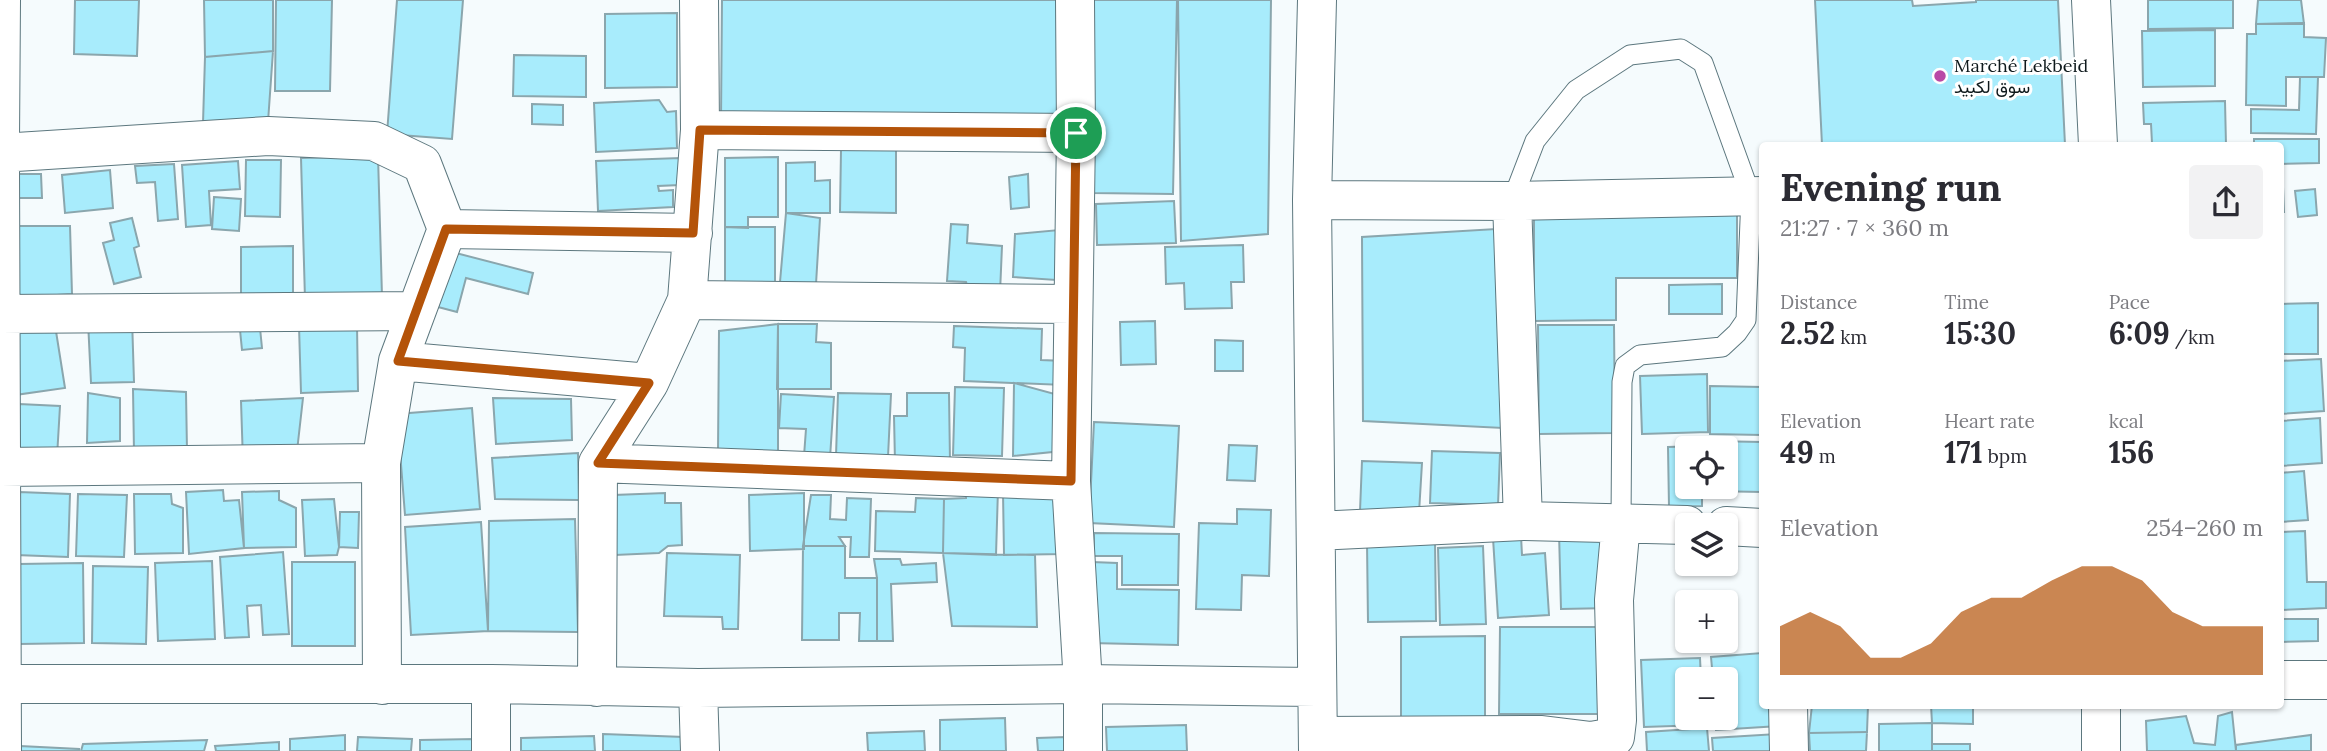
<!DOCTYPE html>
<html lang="en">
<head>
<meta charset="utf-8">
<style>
	:root { --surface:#fff; --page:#f2f2f3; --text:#2b2b33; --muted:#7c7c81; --accent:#b45309 }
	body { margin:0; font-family:Lora,Vazirmatn,serif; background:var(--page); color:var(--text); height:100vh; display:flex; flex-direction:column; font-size:26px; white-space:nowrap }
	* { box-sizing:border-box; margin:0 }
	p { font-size:23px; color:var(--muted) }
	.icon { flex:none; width:38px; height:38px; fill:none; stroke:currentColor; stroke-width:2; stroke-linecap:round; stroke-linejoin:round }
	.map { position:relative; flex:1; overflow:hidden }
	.details { position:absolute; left:1759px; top:142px; width:525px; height:567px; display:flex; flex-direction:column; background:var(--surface); border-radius:7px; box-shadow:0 2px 5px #0004 }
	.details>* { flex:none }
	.fabs { position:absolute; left:1675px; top:436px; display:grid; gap:14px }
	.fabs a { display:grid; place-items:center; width:63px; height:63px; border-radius:7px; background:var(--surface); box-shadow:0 2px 5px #0004; font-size:35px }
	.pin { position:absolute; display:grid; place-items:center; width:60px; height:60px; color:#fff; margin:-30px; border:4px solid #fff; border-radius:50%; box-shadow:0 2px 7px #0007 }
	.round { display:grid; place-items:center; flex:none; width:74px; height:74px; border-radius:7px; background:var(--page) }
	.summary { display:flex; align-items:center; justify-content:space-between; height:119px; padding:0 21px }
	h1 { font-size:38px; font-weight:700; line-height:52px }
	.stats { display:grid; grid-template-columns:repeat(3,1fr); gap:10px; height:119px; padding:7px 21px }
	.stats div { display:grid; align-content:center }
	.stats b { font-size:30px; font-weight:700 }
	.stats small { font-size:19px; font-weight:400 }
	.stats p { font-size:19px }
	.chart { height:196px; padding:14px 21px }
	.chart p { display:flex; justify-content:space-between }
	.chart svg { width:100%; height:126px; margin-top:7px; fill:var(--accent); opacity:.7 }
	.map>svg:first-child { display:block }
</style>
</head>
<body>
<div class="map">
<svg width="2327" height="751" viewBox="0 0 2327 751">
	<rect width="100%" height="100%" fill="#f5fbfd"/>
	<path fill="#a8ecfc" stroke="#8aa6ad" stroke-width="2" d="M 75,0 L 139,0 L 137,56 L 74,54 Z
		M 204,0 L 273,0 L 273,51 L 205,57 Z
		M 276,0 L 332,0 L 330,91 L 275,91 Z
		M 397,0 L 463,0 L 452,139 L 387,134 Z
		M 722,0 L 1058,0 L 1061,121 L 721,119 Z
		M 1093,0 L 1177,0 L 1173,194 L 1092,193 Z
		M 1178,0 L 1271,0 L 1268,234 L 1181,241 Z
		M 1815,0 L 1912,0 L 1913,6 L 1976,2 L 1976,0 L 2058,0 L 2065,145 L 1822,145 Z
		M 2148,0 L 2233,0 L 2233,28 L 2148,29 Z
		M 2258,0 L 2301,0 L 2304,24 L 2256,24 Z
		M 677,13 L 677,87 L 605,88 L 605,14 Z
		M 2256,24 L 2304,23 L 2304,37 L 2326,38 L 2324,77 L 2286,77 L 2286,106 L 2246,105 L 2247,34 L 2256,34 Z
		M 2215,30 L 2215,86 L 2143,87 L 2142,31 Z
		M 273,51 L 268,122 L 203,123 L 205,57 Z
		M 514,55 L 586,56 L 586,97 L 513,96 Z
		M 2300,77 L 2318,77 L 2316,134 L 2251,133 L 2251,109 L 2299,110 Z
		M 659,100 L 667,112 L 676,111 L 677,148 L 596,152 L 594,103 Z
		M 2225,101 L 2226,145 L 2143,145 L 2143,143 L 2152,143 L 2151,124 L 2144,124 L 2143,103 Z
		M 532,104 L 563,105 L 563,125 L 532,124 Z
		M 2254,139 L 2319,139 L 2319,163 L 2280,164 L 2280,145 L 2254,145 Z
		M 841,150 L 896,150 L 896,213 L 840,212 Z
		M 378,156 L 382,296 L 305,299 L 301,158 Z
		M 778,157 L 778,217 L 748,217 L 748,228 L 725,227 L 725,158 Z
		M 680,158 L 680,185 L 658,186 L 659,191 L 673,190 L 673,207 L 598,211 L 596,161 Z
		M 246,160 L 281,160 L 280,217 L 245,216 Z
		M 238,161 L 240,189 L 209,191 L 211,225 L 186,227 L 182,165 Z
		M 815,162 L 815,181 L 830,180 L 830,213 L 786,213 L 786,163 Z
		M 174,164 L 178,219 L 158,221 L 155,182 L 137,183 L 135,166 Z
		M 110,170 L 113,208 L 65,213 L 62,175 Z
		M 17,174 L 41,174 L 42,198 L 16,198 Z
		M 1028,174 L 1029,207 L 1011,209 L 1009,177 Z
		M 2280,187 L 2283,187 L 2284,212 L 2280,212 Z
		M 2315,189 L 2317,215 L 2298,217 L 2295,191 Z
		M 214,197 L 241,199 L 239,231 L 212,229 Z
		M 1174,201 L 1176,243 L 1097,245 L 1096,204 Z
		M 1737,206 L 1737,278 L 1616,278 L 1616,320 L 1534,321 L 1534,207 Z
		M 786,213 L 820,218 L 816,284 L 780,282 Z
		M 132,218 L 139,246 L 134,248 L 141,277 L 114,284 L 103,243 L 114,240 L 110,223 Z
		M 951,224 L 968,225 L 967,243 L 1002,246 L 1000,293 L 969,291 L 966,282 L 947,281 Z
		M 12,226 L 70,226 L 72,294 L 11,298 Z
		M 725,227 L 775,227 L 775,288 L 725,289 Z
		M 1496,229 L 1503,428 L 1363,421 L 1362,237 Z
		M 1059,230 L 1056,280 L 1013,277 L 1015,234 Z
		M 1243,245 L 1244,282 L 1231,282 L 1232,308 L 1185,309 L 1184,283 L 1166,284 L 1165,247 Z
		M 293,246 L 293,296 L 241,296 L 241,247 Z
		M 452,252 L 533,273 L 528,294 L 466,278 L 457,312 L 438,307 Z
		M 1722,284 L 1722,314 L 1669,314 L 1669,285 Z
		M 2318,303 L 2318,354 L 2280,354 L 2280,304 Z
		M 132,318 L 134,382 L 91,383 L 88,321 Z
		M 1155,321 L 1156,364 L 1121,365 L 1120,322 Z
		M 778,324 L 817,324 L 816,342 L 831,343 L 831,389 L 777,389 Z
		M 778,324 L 778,454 L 718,451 L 719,331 Z
		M 55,325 L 65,388 L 15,395 L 6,332 Z
		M 357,325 L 358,391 L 301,393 L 299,326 Z
		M 1538,325 L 1614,325 L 1615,433 L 1539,434 Z
		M 954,326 L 1042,329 L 1041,360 L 1065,361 L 1064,385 L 964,381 L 965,348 L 953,347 Z
		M 260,328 L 262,348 L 242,350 L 240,330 Z
		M 1215,340 L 1243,341 L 1243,371 L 1215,371 Z
		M 2321,359 L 2324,411 L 2280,414 L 2280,361 Z
		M 1707,374 L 1708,432 L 1642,434 L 1640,376 Z
		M 1014,383 L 1062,396 L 1062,451 L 1013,456 Z
		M 1710,386 L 1762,387 L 1762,435 L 1710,434 Z
		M 955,387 L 1004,388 L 1002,456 L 953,455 Z
		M 133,389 L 186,392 L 187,451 L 134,452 Z
		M 88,393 L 120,398 L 120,441 L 87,443 Z
		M 838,393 L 891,394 L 888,457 L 836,456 Z
		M 907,393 L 949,393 L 950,462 L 895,462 L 894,416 L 907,416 Z
		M 781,394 L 834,397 L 830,458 L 804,456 L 806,429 L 779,428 Z
		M 303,398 L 296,460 L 243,462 L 241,401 Z
		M 493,398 L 571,399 L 572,440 L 496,444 Z
		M 19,404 L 60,406 L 57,457 L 15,454 Z
		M 472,408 L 480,509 L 405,515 L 397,414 Z
		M 2320,418 L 2322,463 L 2280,466 L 2280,421 Z
		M 1094,422 L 1179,426 L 1174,527 L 1089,523 Z
		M 1710,441 L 1762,442 L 1762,492 L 1709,491 L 1709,486 L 1726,486 L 1726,448 L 1710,448 Z
		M 1229,445 L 1257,446 L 1255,481 L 1227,480 Z
		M 1701,446 L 1687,448 L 1687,486 L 1702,486 L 1702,506 L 1669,507 L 1668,447 Z
		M 1432,451 L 1500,453 L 1498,505 L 1430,503 Z
		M 578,453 L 579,500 L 495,499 L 492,458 Z
		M 1362,461 L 1422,463 L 1419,513 L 1360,511 Z
		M 2304,471 L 2308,520 L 2280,522 L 2280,473 Z
		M 966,489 L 998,489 L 996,555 L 943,553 L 944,499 L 966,498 Z
		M 223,490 L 224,501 L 239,500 L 244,548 L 189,554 L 186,492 Z
		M 279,491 L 279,500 L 296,508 L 296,547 L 244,548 L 242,492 Z
		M 1062,491 L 1063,554 L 1004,555 L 1003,492 Z
		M 19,492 L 70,494 L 68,557 L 16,555 Z
		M 665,493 L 665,503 L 681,503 L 682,545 L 668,546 L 659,553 L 615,555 L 614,495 Z
		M 804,493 L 804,549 L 750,551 L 749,495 Z
		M 78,494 L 127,495 L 124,557 L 76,556 Z
		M 134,494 L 171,494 L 172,504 L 183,508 L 183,553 L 135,554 Z
		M 811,495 L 831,495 L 830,519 L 846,520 L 847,498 L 871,499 L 869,557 L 850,557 L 851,537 L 839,537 L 845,546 L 803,546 Z
		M 916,498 L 944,499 L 943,553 L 875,551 L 876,511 L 915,512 Z
		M 334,499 L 339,547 L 337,555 L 305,556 L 302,500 Z
		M 1237,509 L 1271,510 L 1269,576 L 1242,575 L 1241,610 L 1196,609 L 1199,523 L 1237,524 Z
		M 340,512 L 359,512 L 358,548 L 339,547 Z
		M 575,519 L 578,632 L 488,631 L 489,521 Z
		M 481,522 L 488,631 L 411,635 L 405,527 Z
		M 1611,531 L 1612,608 L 1561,609 L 1559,532 Z
		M 2305,531 L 2307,582 L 2326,582 L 2326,608 L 2280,610 L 2280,532 Z
		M 1094,533 L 1179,534 L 1178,585 L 1122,585 L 1122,556 L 1094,556 Z
		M 1521,536 L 1522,555 L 1545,553 L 1549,615 L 1498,618 L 1493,538 Z
		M 1435,542 L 1436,621 L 1368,622 L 1367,543 Z
		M 803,546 L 845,546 L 845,578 L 877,578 L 877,641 L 859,641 L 860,613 L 839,613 L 839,640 L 802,640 Z
		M 1483,546 L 1486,624 L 1440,625 L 1438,548 Z
		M 283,552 L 289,634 L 263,635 L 261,605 L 247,606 L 249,637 L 225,638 L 220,557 Z
		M 667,553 L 740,555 L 738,629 L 723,629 L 722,617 L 664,616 Z
		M 943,553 L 1035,555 L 1037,627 L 952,626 Z
		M 874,559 L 900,559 L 902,565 L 936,563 L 937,582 L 891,584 L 893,641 L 877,641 L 877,578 Z
		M 212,561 L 215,639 L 158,641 L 155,563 Z
		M 292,562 L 355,562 L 355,646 L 292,646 Z
		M 1092,562 L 1117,563 L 1117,589 L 1179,590 L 1178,645 L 1090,643 Z
		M 83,563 L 84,643 L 19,644 L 19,564 Z
		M 93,566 L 148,567 L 146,644 L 92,643 Z
		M 2280,619 L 2318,619 L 2318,641 L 2280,642 Z
		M 1500,627 L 1604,627 L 1603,714 L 1499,714 Z
		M 1485,636 L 1485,722 L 1401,723 L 1401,637 Z
		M 1762,653 L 1762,705 L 1778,705 L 1779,726 L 1716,730 L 1715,718 L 1726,718 L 1726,679 L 1713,679 L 1711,657 Z
		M 1700,658 L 1701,679 L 1687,679 L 1687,718 L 1703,718 L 1703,725 L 1644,727 L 1641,660 Z
		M 1812,705 L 1868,705 L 1867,732 L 1809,733 Z
		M 1931,705 L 1973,705 L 1973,724 L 1932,723 Z
		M 2232,712 L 2236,751 L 2147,751 L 2146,721 L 2186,716 L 2194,743 L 2215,745 L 2218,716 Z
		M 1005,718 L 1006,751 L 940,751 L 940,720 Z
		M 1932,723 L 1932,751 L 1879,751 L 1879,724 Z
		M 1186,725 L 1187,751 L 1107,751 L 1106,727 Z
		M 1707,728 L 1709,751 L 1647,751 L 1646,732 Z
		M 924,731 L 925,751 L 868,751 L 867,733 Z
		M 1867,732 L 1866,751 L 1810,751 L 1809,733 Z
		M 603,734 L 684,737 L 684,751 L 603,751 Z
		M 1777,734 L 1778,751 L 1713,751 L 1712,738 Z
		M 345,735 L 345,751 L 290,751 L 290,739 Z
		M 2311,735 L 2311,751 L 2236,751 L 2236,745 Z
		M 594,736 L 595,751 L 521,751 L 521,738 Z
		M 358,737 L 412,739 L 411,751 L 357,751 Z
		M 1066,737 L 1066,751 L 1038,751 L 1037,738 Z
		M 475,739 L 475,751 L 420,751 L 420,740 Z
		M 207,740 L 204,751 L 81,751 L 83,744 Z
		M 279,742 L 279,751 L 216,751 L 215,746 Z
		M 1932,744 L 1970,744 L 1970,751 L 1932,751 Z
		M 20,746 L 79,749 L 79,751 L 20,751 Z"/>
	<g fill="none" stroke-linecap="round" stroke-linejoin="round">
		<g stroke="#5c777e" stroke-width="21">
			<path id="lane" d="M 1512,201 L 1535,141 L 1576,90 L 1630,55 L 1681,49 L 1703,63 L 1751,196 L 1746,320 L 1737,333 L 1722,347 L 1640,355 L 1625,366 L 1622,382 L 1621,523"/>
		</g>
		<g stroke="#5c777e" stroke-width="40">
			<path id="street" d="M 699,0 L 700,130
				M 1075,0 L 1076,133 L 1071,481 L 1083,684 L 1083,751
				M 1317,0 L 1312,200 L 1318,751
				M 0,140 L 1,0
				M 0,153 L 268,136 L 374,141 L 422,164 L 447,229 L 398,361 L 381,463 L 382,685
				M 0,165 L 2,751
				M 1312,200 L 1512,201 L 1762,196
				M 1512,201 L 1523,521
				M 447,229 L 693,233
				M 687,300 L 1073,304
				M 1,314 L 416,311
				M 398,361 L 649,383 L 598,463 L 597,687
				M 649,383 L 687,300 L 700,130 L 1076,133
				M 598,463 L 1071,481
				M 1,467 L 381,463
				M 1726,526 L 1762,528
				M 1316,531 L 1523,521 L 1687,525
				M 2280,680 L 2327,680
				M 0,684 L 491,684 L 698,688 L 1083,684 L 1317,687
				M 491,684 L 491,751
				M 698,688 L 700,751
				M 1788,705 L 1789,751
				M 1318,736 L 1542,735 L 1591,741 L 1615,737 L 1617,720 L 1614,600 L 1621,523"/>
		</g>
		<g stroke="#5c777e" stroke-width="40">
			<path id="secondary" d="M 2091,0 L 2098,145
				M 2101,751 L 2101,705"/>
		</g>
		<use href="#lane" stroke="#fff" stroke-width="19"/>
		<use href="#street" stroke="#fff" stroke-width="38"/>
		<use href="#secondary" stroke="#fff" stroke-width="38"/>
	</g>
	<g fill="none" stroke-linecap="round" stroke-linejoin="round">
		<g stroke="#fff" stroke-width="14">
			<path id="route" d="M 700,130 L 1076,133 L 1071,481 L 598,463 L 649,383 L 398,361 L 446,229 L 693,233 Z"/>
		</g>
		<use href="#route" stroke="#b45309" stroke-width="9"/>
	</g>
	<circle fill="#b949a6" stroke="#fff" stroke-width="2.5" cx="1940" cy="76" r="7"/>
	<g text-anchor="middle" stroke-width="6" stroke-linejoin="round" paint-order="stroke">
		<g font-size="18" fill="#0e191c" stroke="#fff" text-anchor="start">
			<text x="1954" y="72">Marché Lekbeid<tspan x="1954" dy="21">سوق لكبيد</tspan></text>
		</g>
	</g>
</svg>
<div class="fabs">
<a><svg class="icon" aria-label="locate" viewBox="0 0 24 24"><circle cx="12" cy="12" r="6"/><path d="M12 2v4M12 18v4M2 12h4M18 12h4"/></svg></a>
<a><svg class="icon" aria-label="layers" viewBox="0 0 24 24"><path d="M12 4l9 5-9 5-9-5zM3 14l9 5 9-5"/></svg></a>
<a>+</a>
<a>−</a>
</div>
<div class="pin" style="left:1076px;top:133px;background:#1e9e55"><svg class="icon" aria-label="arrive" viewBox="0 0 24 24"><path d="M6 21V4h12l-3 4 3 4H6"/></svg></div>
<section class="details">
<div class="summary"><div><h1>Evening run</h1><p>21:27 · 7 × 360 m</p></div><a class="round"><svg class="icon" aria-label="share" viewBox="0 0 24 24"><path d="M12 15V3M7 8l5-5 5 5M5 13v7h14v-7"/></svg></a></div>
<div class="stats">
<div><p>Distance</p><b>2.52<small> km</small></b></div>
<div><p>Time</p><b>15:30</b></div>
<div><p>Pace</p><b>6:09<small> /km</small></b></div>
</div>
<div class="stats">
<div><p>Elevation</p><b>49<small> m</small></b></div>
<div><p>Heart rate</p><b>171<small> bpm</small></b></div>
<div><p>kcal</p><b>156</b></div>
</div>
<div class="chart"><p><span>Elevation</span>254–260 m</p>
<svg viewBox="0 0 160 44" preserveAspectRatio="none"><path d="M0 44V27L10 22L20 27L30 38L40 38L50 33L60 22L70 17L80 17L90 11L100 6L110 6L120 11L130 22L140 27L150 27L160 27V44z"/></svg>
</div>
</section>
</div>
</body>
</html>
